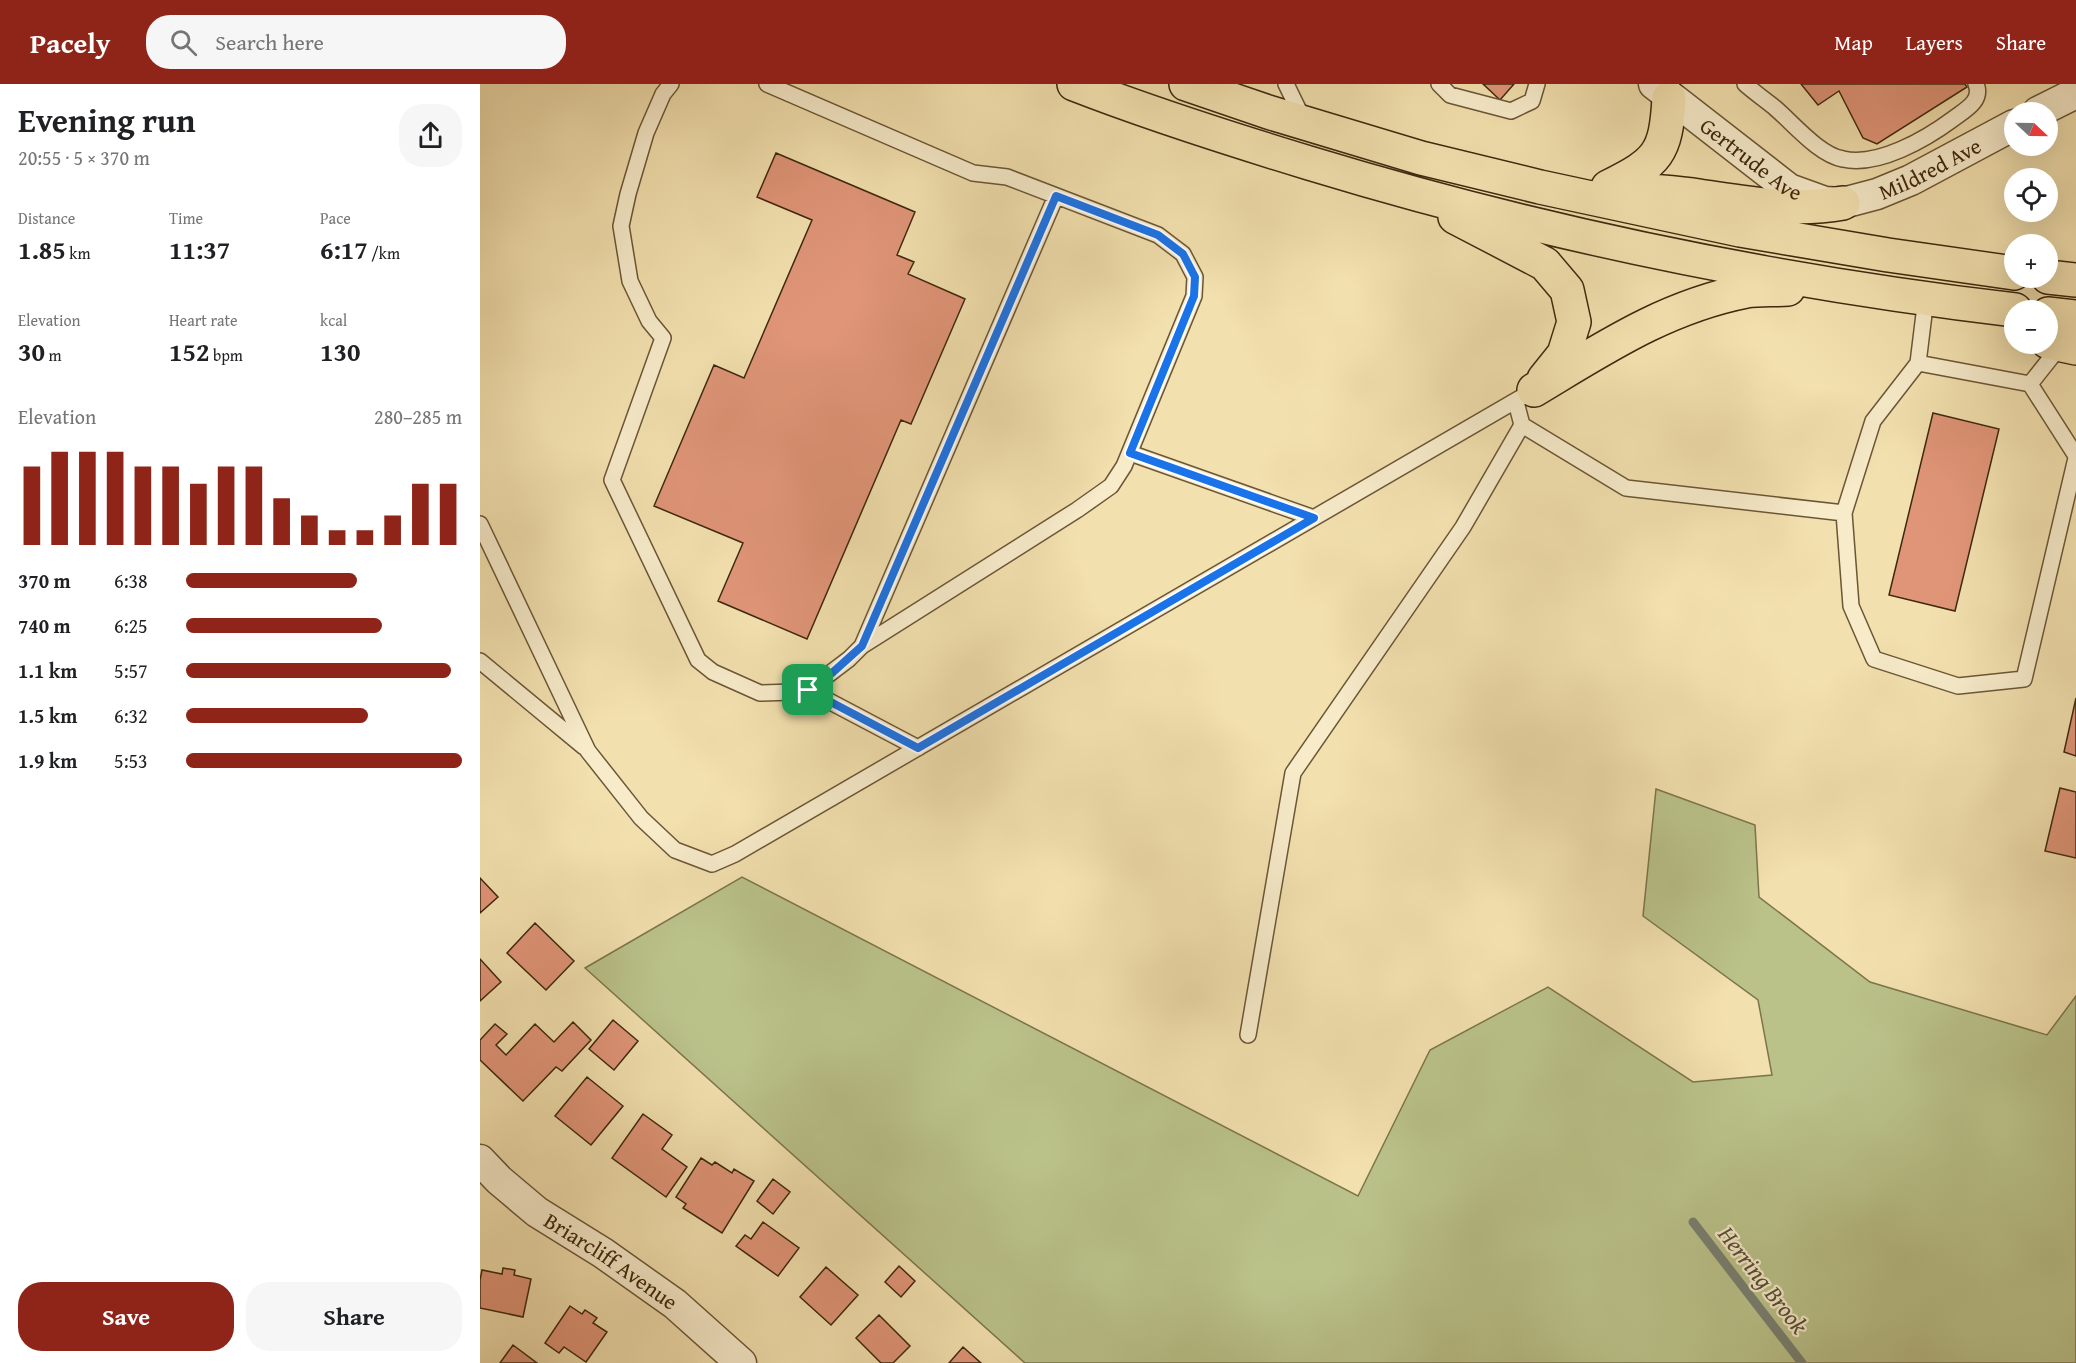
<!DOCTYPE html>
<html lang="en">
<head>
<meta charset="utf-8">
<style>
	:root { --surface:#fff; --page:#f6f6f6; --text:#202124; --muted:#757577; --accent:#8f2418 }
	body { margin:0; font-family:"Gentium Book Plus",serif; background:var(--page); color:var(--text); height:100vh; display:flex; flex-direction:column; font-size:22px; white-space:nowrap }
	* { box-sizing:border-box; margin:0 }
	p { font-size:20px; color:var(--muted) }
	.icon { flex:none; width:33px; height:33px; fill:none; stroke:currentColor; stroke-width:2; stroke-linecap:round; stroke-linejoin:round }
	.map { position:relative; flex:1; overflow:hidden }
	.panel { display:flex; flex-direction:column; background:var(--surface); width:480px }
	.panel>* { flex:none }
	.needle { width:39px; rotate:112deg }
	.buttons { position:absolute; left:1524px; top:18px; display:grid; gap:12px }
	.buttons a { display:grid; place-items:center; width:54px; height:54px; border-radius:50%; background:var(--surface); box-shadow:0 6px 24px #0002; font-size:30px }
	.pin { position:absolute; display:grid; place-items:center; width:51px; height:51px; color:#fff; margin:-26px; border-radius:12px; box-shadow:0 3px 9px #0006 }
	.round { display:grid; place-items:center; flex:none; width:63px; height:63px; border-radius:24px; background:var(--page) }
	.head { display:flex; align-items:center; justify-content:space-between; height:102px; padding:0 18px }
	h1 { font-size:33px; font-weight:700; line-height:45px }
	.stats { display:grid; grid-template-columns:repeat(3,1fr); gap:9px; height:102px; padding:6px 18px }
	.stats div { display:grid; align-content:center }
	.stats b { font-size:26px; font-weight:700 }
	.stats small { font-size:16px; font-weight:400 }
	.stats p { font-size:16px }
	.chart { height:168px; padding:12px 18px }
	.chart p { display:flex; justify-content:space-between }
	.chart svg { width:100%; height:108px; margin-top:6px; stroke:var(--accent); stroke-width:6 }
	.button { display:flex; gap:12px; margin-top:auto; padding:12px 18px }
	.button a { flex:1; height:69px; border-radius:24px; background:var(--accent); color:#fff; font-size:24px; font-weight:700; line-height:69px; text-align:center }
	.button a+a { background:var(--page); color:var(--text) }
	ul { padding:0 18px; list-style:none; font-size:20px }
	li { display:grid; grid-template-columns:96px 72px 1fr; align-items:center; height:45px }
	li i { height:15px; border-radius:8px; background:var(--accent) }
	header { display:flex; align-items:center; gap:36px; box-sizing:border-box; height:84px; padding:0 30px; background:var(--accent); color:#fff }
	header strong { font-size:28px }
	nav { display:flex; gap:33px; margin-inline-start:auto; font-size:21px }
	.search { width:420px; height:54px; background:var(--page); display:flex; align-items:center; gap:15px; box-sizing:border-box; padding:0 21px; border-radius:24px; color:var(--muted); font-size:22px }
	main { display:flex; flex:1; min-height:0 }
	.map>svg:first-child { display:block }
</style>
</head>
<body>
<header>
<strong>Pacely</strong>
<div class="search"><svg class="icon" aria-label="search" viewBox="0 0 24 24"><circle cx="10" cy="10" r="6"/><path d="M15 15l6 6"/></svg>Search here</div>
<nav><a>Map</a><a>Layers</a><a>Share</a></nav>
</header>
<main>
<section class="panel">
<div class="head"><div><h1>Evening run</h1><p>20:55 · 5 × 370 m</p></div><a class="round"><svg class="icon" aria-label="share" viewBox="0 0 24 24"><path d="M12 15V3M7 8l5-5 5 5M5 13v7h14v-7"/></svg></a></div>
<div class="stats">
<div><p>Distance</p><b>1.85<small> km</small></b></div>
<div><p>Time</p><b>11:37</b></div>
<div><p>Pace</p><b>6:17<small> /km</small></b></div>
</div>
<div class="stats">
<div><p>Elevation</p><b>30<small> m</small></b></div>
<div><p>Heart rate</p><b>152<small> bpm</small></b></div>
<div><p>kcal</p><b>130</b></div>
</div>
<div class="chart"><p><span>Elevation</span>280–285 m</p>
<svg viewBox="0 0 160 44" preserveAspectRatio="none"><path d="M5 44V12M15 44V6M25 44V6M35 44V6M45 44V12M55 44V12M65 44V19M75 44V12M85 44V12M95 44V25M105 44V32M115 44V38M125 44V38M135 44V32M145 44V19M155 44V19"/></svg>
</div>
<ul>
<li><b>370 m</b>6:38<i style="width:62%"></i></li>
<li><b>740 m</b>6:25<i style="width:71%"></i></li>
<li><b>1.1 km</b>5:57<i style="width:96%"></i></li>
<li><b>1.5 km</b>6:32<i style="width:66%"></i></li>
<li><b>1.9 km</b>5:53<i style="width:100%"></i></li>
</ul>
<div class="button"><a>Save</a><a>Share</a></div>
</section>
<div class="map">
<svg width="1596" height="1279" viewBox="0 0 1596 1279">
	<rect width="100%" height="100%" fill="#f2e0ae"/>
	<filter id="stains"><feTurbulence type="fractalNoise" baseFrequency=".00333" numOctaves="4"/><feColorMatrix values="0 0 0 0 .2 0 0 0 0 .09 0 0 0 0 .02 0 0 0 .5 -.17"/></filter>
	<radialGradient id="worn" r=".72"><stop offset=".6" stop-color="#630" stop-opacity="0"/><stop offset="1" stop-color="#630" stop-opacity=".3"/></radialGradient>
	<path fill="#bac28a" stroke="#7c754c" stroke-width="1.5" d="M 1176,705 L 1275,741 L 1279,813 L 1390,898 L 1567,951 L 1596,912 L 1596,1279 L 545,1279 L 105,884 L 262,793 L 878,1112 L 950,966 L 1068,903 L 1213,998 L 1292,991 L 1278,916 L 1163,832 Z"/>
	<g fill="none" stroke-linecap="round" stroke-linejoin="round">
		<path stroke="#788072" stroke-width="9" d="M 1213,1138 L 1322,1279"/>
	</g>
	<path fill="#e09578" stroke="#3e280e" stroke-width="1.5" d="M 1003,0 L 1034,0 L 1020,16 Z
		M 1321,0 L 1485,0 L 1487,3 L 1397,60 L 1383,54 L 1359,7 L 1338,21 Z
		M 296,69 L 435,128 L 417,171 L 434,178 L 428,190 L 485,215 L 431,340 L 421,336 L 327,555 L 238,517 L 263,459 L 174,422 L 234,281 L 264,294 L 332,136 L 277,113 Z
		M 1453,329 L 1519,345 L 1475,527 L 1409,511 Z
		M 1596,614 L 1596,672 L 1584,668 Z
		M 1580,704 L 1596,708 L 1596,774 L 1565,767 Z
		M 0,794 L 18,813 L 0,829 Z
		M 55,839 L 94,877 L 66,906 L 27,869 Z
		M 0,875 L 21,898 L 0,917 Z
		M 133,936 L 158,957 L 134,986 L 109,965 Z
		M 93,938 L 111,956 L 82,987 L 76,983 L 43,1017 L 0,976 L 0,956 L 15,940 L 27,950 L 16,961 L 26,971 L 55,940 L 74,958 Z
		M 107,993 L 143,1022 L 111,1061 L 75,1032 Z
		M 163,1030 L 192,1051 L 182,1065 L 207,1083 L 186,1113 L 132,1074 Z
		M 221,1074 L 232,1081 L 235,1078 L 252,1089 L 254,1085 L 274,1097 L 242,1149 L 203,1124 L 206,1120 L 196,1113 Z
		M 293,1095 L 310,1108 L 293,1130 L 277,1117 Z
		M 283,1138 L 319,1164 L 298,1192 L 256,1162 L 265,1151 L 271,1155 Z
		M 419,1182 L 435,1197 L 421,1213 L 405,1198 Z
		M 346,1183 L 378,1211 L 351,1241 L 320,1213 Z
		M 23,1184 L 35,1186 L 34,1191 L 51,1195 L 43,1233 L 0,1224 L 0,1196 L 2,1186 L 22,1190 Z
		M 90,1222 L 102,1230 L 105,1226 L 117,1234 L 113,1239 L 127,1248 L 106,1278 L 84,1263 L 79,1269 L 65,1259 Z
		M 399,1231 L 430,1262 L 413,1279 L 401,1279 L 376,1254 Z
		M 33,1261 L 57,1279 L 20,1279 Z
		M 483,1263 L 501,1279 L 469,1279 Z"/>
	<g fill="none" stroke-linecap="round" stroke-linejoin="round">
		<g stroke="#6b5636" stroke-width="18">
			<path id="service" d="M 191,0 L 183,10 L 166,49 L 148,110 L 141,142 L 150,197 L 169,237 L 183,254 L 132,396 L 218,576 L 233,588 L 280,609 L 313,608 L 328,606 L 369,575 L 382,562 L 597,426 L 631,402 L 644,382 L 714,212 L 715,193 L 703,170 L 678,151 L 527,93 L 493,89 L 287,0
				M 806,0 L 824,37
				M 959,0 L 970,11 L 1031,27 L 1052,17 L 1057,0
				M 1265,0 C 1274,8 1284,15 1294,23 C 1313,39 1339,71 1363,75 C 1398,83 1446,55 1473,35 C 1485,26 1503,17 1496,0
				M 1438,279 L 1550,300 L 1581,261
				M 1550,300 L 1596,372
				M 1036,318 L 1042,341 L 1146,404 L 1364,429 L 1393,337 L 1438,279 L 1446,214
				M 650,369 L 834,434
				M 1364,429 L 1371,522 L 1394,575 L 1478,602 L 1544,595 L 1596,374
				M 0,440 L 108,667 L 161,734 L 195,766 L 232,780 L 255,770 L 1054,306
				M 382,562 L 576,112
				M 0,577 L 104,663
				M 328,606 L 438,664
				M 768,951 L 813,689 L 983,443 L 1042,341"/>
		</g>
		<g stroke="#6b5636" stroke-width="33">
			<g id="minor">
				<path id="s1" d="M 1174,0 L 1309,105 L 1345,118 L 1363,119 L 1397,110 L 1431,96 L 1534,41"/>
				<path d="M 1558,28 L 1596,9"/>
				<path id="s2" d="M 0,1076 L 19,1096 L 57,1128 L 123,1169 L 195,1220 L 261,1279"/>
			</g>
		</g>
		<g stroke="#3e280e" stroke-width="36">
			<path id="trunk" d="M 594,0 C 671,30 750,55 829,79 C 1059,149 1297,198 1535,226
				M 706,0 L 788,28 L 941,74 L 1060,103 L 1260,146 L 1408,171 L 1534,189
				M 1128,103 C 1178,78 1186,70 1189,14
				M 1159,106 C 1179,108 1199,109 1219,112 C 1267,119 1314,128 1363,119
				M 975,133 L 1065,180 L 1087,206 L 1094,238 L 1084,270 L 1064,295
				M 1568,193 L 1596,196
				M 1568,230 L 1596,233
				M 1568,258 L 1596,264
				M 1054,306 C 1124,264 1185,223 1266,207 C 1279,205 1294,206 1308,205"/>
		</g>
		<use href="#service" stroke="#f7ebca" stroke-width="15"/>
		<use href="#minor" stroke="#f7ebca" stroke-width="30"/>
		<use href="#trunk" stroke="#f2e0ae" stroke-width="33"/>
	</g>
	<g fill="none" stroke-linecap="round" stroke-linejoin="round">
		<g stroke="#fff" stroke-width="12">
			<path id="route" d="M 576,112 L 678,151 L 703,170 L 715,193 L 714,212 L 650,369 L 834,434 L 438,664 L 328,606 L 352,589 L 382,562 Z"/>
		</g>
		<use href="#route" stroke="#1a73e8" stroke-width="8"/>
	</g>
	<g text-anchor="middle" stroke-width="4.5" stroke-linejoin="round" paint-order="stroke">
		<g font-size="22" fill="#3e280e" stroke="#f7ebca">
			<text dy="8" stroke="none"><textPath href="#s1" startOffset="123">Gertrude Ave</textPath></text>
			<text dy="8" stroke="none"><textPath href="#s1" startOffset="321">Mildred Ave</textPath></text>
			<text dy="8" stroke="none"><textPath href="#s2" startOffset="166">Briarcliff Avenue</textPath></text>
		</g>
		<g font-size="24" font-style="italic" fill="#564d38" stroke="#f7ebca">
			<text transform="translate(1283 1196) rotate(52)" y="8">Herring Brook</text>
		</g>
	</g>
	<rect width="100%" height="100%" filter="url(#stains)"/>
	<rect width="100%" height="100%" fill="url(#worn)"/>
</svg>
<div class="buttons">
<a><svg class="needle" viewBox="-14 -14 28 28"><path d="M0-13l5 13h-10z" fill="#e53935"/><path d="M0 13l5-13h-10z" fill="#757577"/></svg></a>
<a><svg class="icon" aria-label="locate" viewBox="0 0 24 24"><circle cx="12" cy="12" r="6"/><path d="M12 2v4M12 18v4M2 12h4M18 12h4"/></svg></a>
<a>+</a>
<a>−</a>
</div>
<div class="pin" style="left:328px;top:606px;background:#1e9e55"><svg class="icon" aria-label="arrive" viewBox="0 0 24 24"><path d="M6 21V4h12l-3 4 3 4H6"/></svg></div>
</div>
</main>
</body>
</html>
